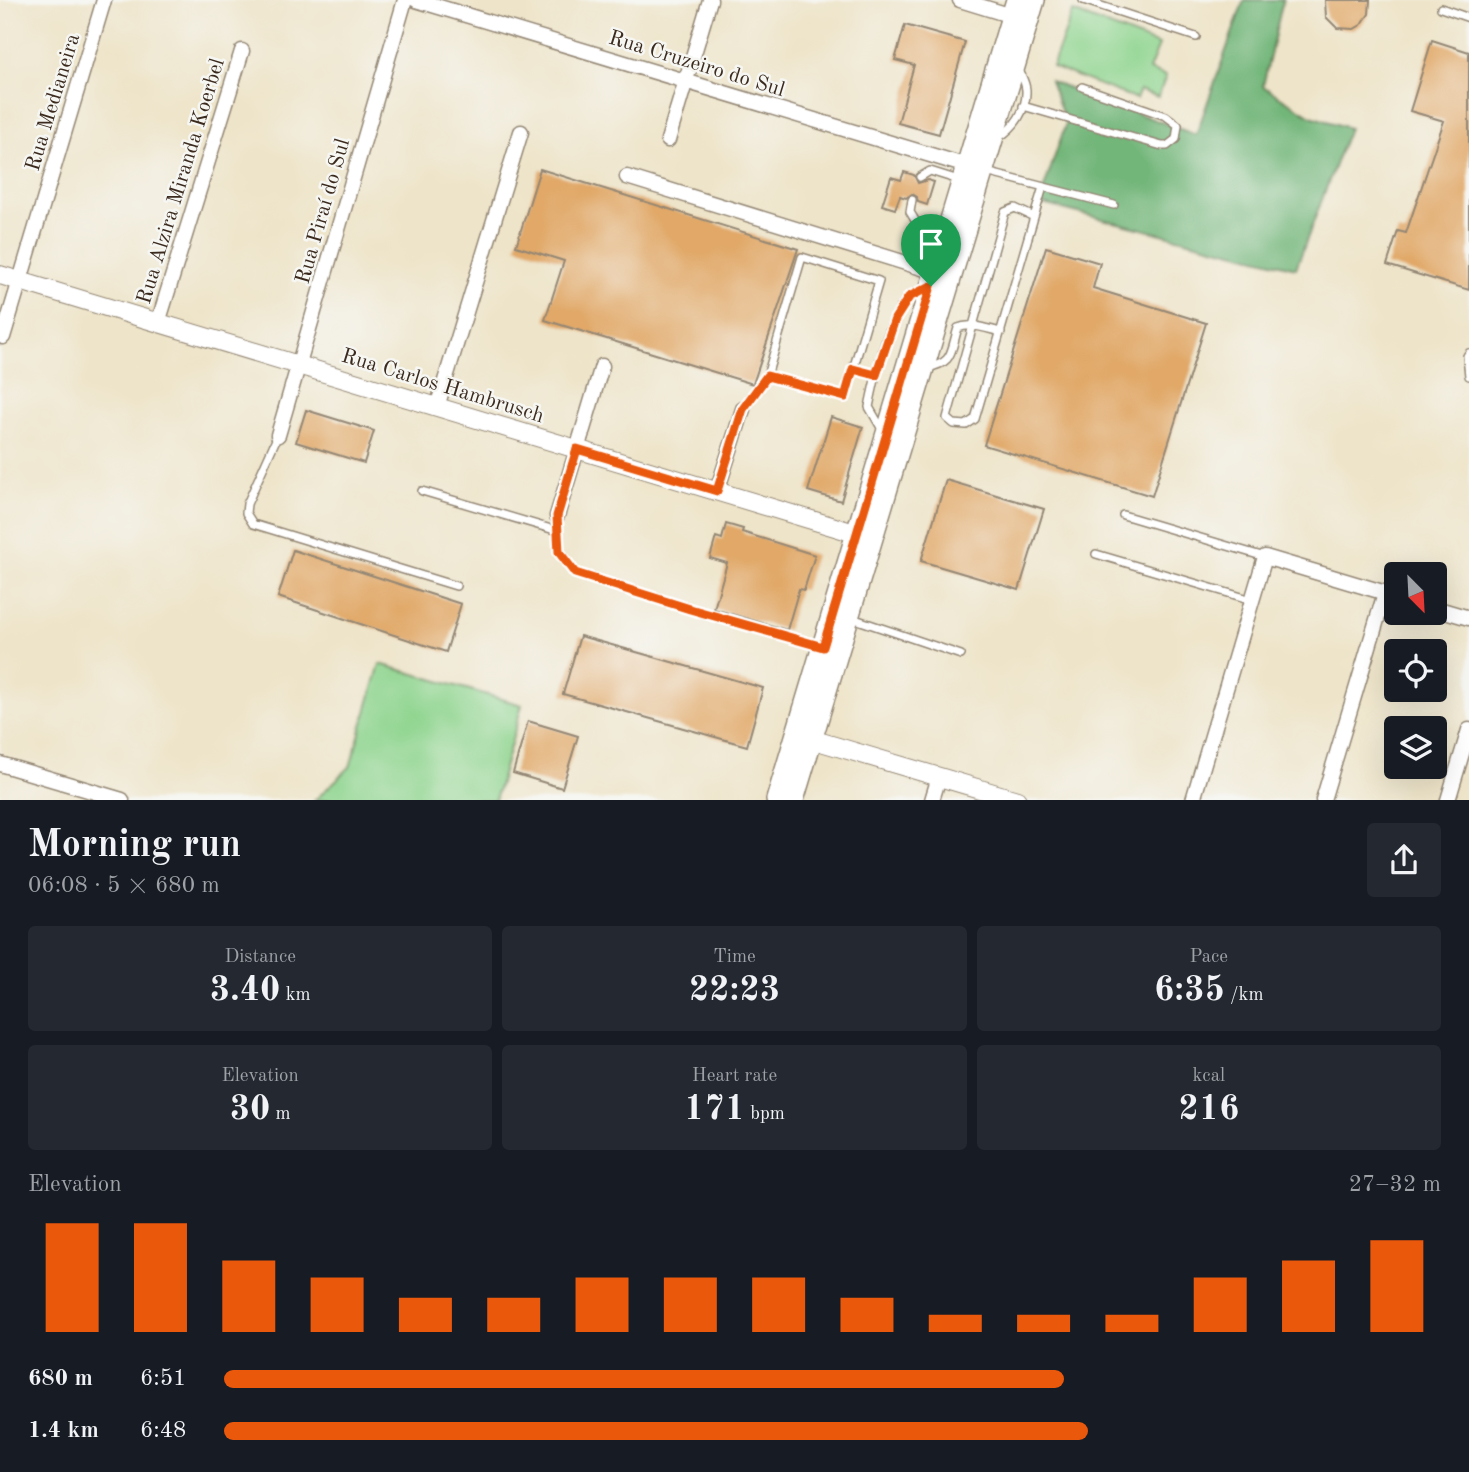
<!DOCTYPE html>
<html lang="en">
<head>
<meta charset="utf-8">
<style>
	:root { --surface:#171b24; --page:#242831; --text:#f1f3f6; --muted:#9ea1a6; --accent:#ea580c }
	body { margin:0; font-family:"Old Standard TT",serif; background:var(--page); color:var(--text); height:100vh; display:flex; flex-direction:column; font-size:26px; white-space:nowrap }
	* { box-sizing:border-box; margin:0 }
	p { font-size:23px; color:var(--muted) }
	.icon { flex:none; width:38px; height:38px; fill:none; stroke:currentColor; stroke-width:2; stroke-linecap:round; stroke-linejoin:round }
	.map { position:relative; height:800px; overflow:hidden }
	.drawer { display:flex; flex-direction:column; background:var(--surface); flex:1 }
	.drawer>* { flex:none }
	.needle { width:46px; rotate:156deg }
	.tools { position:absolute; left:1384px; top:562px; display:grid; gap:14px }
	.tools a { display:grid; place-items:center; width:63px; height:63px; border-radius:7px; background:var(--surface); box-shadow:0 7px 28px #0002; font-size:35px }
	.pin { position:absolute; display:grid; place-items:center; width:60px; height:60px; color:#fff; margin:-72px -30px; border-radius:50% 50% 50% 0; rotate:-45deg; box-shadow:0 0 7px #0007 }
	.pin .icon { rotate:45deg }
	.round { display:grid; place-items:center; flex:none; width:74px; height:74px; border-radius:7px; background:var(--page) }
	.summary { display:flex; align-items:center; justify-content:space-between; height:119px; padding:0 28px }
	h1 { font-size:38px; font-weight:700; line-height:52px }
	.metrics { display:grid; grid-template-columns:repeat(3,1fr); gap:10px; height:119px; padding:7px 28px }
	.metrics div { display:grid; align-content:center; border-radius:7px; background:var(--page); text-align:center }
	.metrics b { font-size:35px; font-weight:700 }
	.metrics small { font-size:19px; font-weight:400 }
	.metrics p { font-size:19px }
	.chart { height:196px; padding:14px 28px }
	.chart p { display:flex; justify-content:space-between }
	.chart svg { width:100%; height:126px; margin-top:7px; stroke:var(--accent); stroke-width:6 }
	ul { padding:0 28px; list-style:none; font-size:23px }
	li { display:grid; grid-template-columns:112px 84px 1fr; align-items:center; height:52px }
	li i { height:18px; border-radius:9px; background:var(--accent) }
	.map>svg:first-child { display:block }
</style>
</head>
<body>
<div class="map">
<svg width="1469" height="800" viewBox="0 0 1469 800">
	<rect width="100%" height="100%" fill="#f6f6f2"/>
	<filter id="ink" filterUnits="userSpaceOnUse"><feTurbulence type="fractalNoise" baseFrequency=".0143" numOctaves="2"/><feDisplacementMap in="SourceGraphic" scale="14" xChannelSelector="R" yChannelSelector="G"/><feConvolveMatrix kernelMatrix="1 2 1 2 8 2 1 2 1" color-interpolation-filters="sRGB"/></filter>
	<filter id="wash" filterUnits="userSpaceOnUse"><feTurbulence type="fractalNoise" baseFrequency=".00686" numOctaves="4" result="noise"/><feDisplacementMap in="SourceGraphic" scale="28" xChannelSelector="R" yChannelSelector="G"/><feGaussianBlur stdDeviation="1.57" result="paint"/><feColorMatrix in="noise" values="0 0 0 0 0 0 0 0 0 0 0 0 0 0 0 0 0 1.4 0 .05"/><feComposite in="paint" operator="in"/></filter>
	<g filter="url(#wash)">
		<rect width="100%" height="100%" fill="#eee4c9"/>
		<path fill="#8ed48e" stroke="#647f56" stroke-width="2" d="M 1073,12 L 1159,45 L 1149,70 L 1166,76 L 1158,97 L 1140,90 L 1136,99 L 1052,67 Z
			M 380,664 L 522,705 L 495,800 L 315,800 L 350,767 Z"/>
		<path fill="#72b679" stroke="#56704c" stroke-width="2" d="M 1244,0 L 1283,0 L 1263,86 L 1311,116 L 1349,128 L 1296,268 L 1039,203 L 1066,123 L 1050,81 L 1196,135 Z"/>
		<g id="blocks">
			<path fill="#e1a868" d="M 1325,0 L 1370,0 L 1369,14 L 1361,25 L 1354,29 L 1337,28 L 1326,17 Z
				M 905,25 L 965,42 L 939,134 L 898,123 L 914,65 L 895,60 Z
				M 1432,40 L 1469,52 L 1469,290 L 1387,265 L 1398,231 L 1406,233 L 1444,121 L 1410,111 Z
				M 540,169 L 798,249 L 753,384 L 545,320 L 564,261 L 516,246 Z
				M 904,172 L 914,175 L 918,183 L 928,180 L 934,182 L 927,205 L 918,202 L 917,197 L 912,194 L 906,198 L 900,196 L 895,209 L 882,205 L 891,177 L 901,180 Z
				M 1046,247 L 1100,263 L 1093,288 L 1206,323 L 1152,496 L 984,445 Z
				M 306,410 L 374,431 L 364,463 L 296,442 Z
				M 831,417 L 863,427 L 841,501 L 808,491 Z
				M 946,480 L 1044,509 L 1019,590 L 921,561 Z
				M 726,524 L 743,529 L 742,532 L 815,555 L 804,590 L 799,589 L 787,630 L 714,609 L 727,563 L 710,558 L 716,537 L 722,539 Z
				M 293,550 L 461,604 L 446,652 L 278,597 Z
				M 580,636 L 763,688 L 747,746 L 563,694 Z
				M 528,721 L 578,736 L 562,788 L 513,773 Z"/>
		</g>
	</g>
	<g filter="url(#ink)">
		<use href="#blocks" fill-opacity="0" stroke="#948774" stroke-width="2"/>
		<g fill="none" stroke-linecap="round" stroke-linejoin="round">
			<g stroke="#948774" stroke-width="10">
				<path id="service" d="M 1083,0 L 1196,37
					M 1441,8 L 1469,18
					M 1023,106 L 1162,146 L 1167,146 L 1176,139 L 1178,125 L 1166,116 L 1082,87
					M 998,138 C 1014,128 1027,111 1026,90 C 1026,83 1021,75 1018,68
					M 986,172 L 1114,205
					M 920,177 L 930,171 L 962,181
					M 912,200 L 910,212 L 916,222 L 946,233
					M 1015,208 L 1034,217 L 975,419 L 966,425 L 954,424 L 947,418 L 1005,212 Z
					M 1034,217 L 1043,187
					M 1469,353 L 1467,356 L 1469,376
					M 926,368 C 954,363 950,353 958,328 C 971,322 987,329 1001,332
					M 853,369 L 876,375
					M 743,409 L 767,376 L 802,257 L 879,281 L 845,397 L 767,376
					M 883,431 L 869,407 C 875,378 887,320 908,298 C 912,294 921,291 927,288
					M 278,435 L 247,504 L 246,513 L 253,524 L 456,586
					M 422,491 L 558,531
					M 1123,515 L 1265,557
					M 557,516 L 559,552 L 575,573 L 690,609 L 819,646
					M 1096,554 L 1252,600
					M 849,617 L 961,655"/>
			</g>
			<g stroke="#948774" stroke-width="17">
				<path id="minor" d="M 416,0 L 967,166
					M 960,0 L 1012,16
					M 668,140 L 710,0
					M 627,177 L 935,272
					M 158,323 L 242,51
					M 3,337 L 104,0
					M 437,407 L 521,132
					M 278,435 L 405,0
					M 717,491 L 743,409
					M 557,516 L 602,366
					M 1435,608 L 1469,618
					M 0,764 L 122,800
					M 932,800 L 939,777
					M 1193,800 L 1265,557 L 1396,596
					M 1323,800 L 1385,593
					M 1448,800 L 1469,730"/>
			</g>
			<g stroke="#948774" stroke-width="20">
				<path id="tertiary" d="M 0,275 L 868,537
					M 811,739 L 1017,800"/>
			</g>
			<g stroke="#948774" stroke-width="24">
				<path id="primary" d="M 777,800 L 1017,0
					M 793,800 L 1034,0"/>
			</g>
			<use href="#service" stroke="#fff" stroke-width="7"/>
			<use href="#minor" stroke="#fff" stroke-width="14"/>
			<use href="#tertiary" stroke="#fff" stroke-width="18"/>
			<use href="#primary" stroke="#fff" stroke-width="21"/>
		</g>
	</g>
	<g fill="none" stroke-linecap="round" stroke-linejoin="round" filter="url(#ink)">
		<g stroke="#fff" stroke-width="14">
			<path id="route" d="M 931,286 L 823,647 L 690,609 L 575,573 L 559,552 L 557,516 L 577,449 L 717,491 L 743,409 L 767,376 L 845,397 L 853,369 L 876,375 L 895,319 L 909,297 Z"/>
		</g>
		<use href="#route" stroke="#ea580c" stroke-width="9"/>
	</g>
	<g text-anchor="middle" stroke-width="5" stroke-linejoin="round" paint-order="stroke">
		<g font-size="21" fill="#3b2a1e" stroke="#f6f6f2">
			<text transform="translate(697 63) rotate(17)" y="7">Rua Cruzeiro do Sul</text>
			<text transform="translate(52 102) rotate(-73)" y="7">Rua Medianeira</text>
			<text transform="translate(180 181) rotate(-73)" y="7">Rua Alzira Miranda Koerbel</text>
			<text transform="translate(322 211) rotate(-74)" y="7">Rua Piraí do Sul</text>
			<text transform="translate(443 385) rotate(17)" y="7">Rua Carlos Hambrusch</text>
		</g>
	</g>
</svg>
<div class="tools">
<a><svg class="needle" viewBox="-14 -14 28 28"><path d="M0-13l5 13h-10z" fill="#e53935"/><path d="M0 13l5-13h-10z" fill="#9ea1a6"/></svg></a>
<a><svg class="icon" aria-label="locate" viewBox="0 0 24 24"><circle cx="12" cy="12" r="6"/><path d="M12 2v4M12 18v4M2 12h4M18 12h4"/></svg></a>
<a><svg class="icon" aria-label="layers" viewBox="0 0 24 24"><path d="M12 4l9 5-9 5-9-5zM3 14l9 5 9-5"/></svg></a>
</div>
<div class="pin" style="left:931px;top:286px;background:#1e9e55"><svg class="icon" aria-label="arrive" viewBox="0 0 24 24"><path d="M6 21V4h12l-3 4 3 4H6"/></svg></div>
</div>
<section class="drawer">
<div class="summary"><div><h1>Morning run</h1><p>06:08 · 5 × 680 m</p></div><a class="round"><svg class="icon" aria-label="share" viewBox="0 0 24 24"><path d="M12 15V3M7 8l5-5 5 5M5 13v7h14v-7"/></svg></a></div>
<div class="metrics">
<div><p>Distance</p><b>3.40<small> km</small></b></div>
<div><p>Time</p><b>22:23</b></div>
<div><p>Pace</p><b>6:35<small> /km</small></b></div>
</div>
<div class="metrics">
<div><p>Elevation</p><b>30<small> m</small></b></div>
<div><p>Heart rate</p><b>171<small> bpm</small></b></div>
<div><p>kcal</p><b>216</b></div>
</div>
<div class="chart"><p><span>Elevation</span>27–32 m</p>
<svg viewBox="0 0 160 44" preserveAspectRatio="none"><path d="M5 44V6M15 44V6M25 44V19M35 44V25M45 44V32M55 44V32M65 44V25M75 44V25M85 44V25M95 44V32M105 44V38M115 44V38M125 44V38M135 44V25M145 44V19M155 44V12"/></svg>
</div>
<ul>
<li><b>680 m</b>6:51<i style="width:69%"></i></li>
<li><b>1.4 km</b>6:48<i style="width:71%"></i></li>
</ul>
</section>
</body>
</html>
